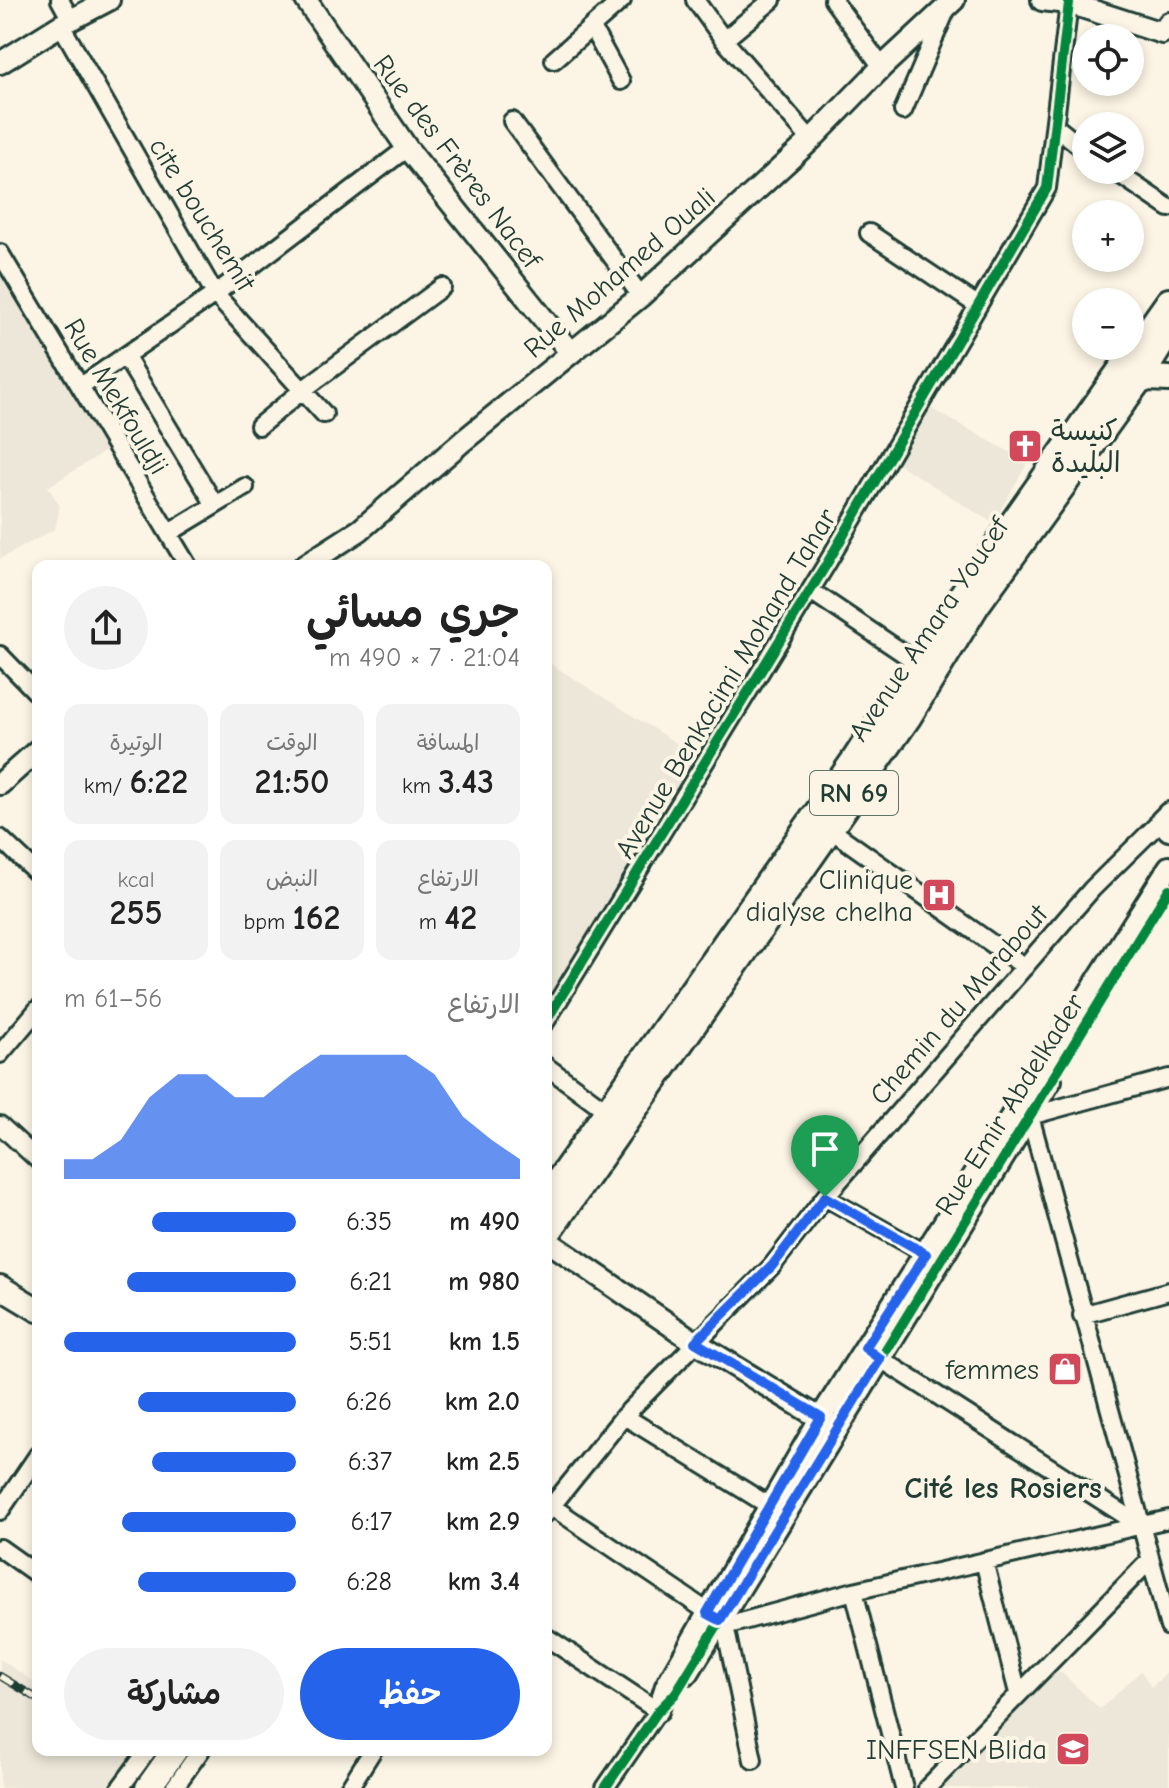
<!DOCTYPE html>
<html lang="ar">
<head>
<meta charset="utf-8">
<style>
	:root { --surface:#fff; --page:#f2f2f2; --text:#222; --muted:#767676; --accent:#2563eb }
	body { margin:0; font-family:"Comic Neue","Playpen Sans Arabic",sans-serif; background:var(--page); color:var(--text); direction:rtl; height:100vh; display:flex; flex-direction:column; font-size:30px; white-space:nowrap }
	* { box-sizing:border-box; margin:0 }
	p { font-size:26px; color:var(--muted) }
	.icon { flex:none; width:44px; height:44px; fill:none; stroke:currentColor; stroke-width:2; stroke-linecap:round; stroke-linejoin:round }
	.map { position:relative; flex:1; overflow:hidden; direction:ltr }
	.drawer { position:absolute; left:32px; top:560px; width:520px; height:1196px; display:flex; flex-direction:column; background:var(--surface); border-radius:16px; box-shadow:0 4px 12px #0003; direction:rtl }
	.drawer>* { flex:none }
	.buttons { position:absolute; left:1072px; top:24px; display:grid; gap:16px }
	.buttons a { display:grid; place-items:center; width:72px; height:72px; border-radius:50%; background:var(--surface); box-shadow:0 4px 12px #0003; font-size:40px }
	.pin { position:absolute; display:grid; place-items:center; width:68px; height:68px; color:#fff; margin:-82px -34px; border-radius:50% 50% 50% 0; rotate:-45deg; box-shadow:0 0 8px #0007 }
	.pin .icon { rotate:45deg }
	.round { display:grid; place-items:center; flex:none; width:84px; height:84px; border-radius:42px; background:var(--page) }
	.head { display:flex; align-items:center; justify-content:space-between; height:136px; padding:0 32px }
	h1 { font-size:44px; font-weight:600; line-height:60px }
	.metrics { display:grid; grid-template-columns:repeat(3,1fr); gap:12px; height:136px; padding:8px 32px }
	.metrics div { display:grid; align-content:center; border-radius:16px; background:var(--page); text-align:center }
	.metrics b { font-size:34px; font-weight:600 }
	.metrics small { font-size:22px; font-weight:400 }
	.metrics p { font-size:22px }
	.chart { height:224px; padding:16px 32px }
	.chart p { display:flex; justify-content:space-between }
	.chart svg { width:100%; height:144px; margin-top:8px; fill:var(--accent); opacity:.7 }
	.primary-button { display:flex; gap:16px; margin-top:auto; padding:16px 32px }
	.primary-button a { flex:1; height:92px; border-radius:48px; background:var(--accent); color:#fff; font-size:32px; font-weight:600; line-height:92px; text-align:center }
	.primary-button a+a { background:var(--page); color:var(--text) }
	ul { padding:0 32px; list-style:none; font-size:26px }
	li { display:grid; grid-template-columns:128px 96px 1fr; align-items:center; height:60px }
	li i { height:20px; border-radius:10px; background:var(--accent) }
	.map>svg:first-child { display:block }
</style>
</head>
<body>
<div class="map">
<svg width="1169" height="1788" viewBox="0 0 1169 1788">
	<rect width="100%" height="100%" fill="#fcf5e5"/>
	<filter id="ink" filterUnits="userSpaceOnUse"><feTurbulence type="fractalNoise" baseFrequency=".0125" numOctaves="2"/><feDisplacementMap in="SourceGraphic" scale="16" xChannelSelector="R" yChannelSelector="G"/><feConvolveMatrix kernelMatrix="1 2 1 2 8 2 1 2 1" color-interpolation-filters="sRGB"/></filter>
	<g filter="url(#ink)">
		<path fill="#ece7d8" d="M 0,267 L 110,448 L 48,487 L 60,506 L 55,529 L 0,559 Z
			M 928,407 L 1028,462 L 993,523 L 895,462 Z
			M 546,661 L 695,755 L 546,1008 Z
			M 0,1659 L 38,1685 L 38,1750 L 134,1751 L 110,1788 L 0,1788 Z
			M 1052,1671 L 1063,1674 L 1100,1709 L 1141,1671 L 1151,1687 L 1169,1671 L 1169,1788 L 939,1788 Z"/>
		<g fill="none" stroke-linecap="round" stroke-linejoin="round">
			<g stroke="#1f3d34" stroke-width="22">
				<path id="minor" d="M 60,0 L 71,20
					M 695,0 L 724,40 L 811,140
					M 833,0 L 882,67
					M 61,25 L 215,294 L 324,414
					M 592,28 L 621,81
					M 724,40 L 772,0
					M 554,60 L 622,0
					M 903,111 L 947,8
					M 512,121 L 641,296
					M 1055,126 L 1086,151
					M 1113,170 L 1169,208
					M 869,233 L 977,305
					M 0,253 L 188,566
					M 125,356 L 215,505
					M 81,386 L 215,294 L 407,148
					M 259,426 L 304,389 L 442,287
					M 169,533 L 245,487
					M 811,591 L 918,663
					M 0,655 L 38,694
					M 824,825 L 1025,967
					M 0,838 L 38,874
					M 546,1021 L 826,565 L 1047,188 L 1069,3
					M 0,1054 L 38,1009
					M 546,1066 L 607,1111
					M 1023,1111 L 1030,1116 L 1169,1627
					M 1030,1116 L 1169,1078
					M 0,1125 L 38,1160
					M 825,1197 L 926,1254
					M 1082,1315 L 1169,1291
					M 873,1354 L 1140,1525
					M 624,1416 L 768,1505
					M 551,1506 L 720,1620 L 725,1626 L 753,1760
					M 0,1511 L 38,1455
					M 546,1513 L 624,1416 L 772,1266 L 825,1197 L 1092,889 L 1161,821
					M 0,1548 L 38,1575
					M 984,1561 L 1018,1693
					M 854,1591 L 904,1788
					M 725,1626 L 854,1591 L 1169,1519
					M 546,1637 L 658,1711 L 605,1788
					M 120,1788 L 148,1750
					M 174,1788 L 201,1750
					M 349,1788 L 373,1750
					M 927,1788 L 1150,1560"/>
			</g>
			<g stroke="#1f3d34" stroke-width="26">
				<path id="tertiary" d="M 306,0 L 407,148 L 570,352
					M 1042,0 L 1069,3 L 1162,33 L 1169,23
					M 0,63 L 61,25 L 109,0
					M 304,566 L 360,530 L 463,441 L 641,296 L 811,140 L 882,67 L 954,0
					M 0,784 L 38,750
					M 1169,813 L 1161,821 L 1169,830
					M 546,1240 L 695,1342 L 831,1425
					M 688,1673 L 1051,1080
					M 658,1711 L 666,1686 L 821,1417 L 1169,867"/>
			</g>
			<g stroke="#1f3d34" stroke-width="28">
				<path id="secondary" d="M 0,1287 L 38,1310"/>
			</g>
			<g stroke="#1f3d34" stroke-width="30">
				<path id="primary" d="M 1138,382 L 1148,378 L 1169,379
					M 546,1198 L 854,760 L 963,593 L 1169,301
					M 546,1236 L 908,718 L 977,605 L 1138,382 L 1169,332
					M 148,1788 L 175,1750"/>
			</g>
			<use href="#minor" stroke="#fcf5e5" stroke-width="16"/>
			<use href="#tertiary" stroke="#fcf5e5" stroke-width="20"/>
			<use href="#secondary" stroke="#fcf5e5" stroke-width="22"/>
			<use href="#primary" stroke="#fcf5e5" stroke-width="24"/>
			<g stroke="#1f3d34" stroke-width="8">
				<path id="rail" d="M 0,1676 L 38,1699"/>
			</g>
			<use href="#rail" stroke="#fcf5e5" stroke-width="5" stroke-dasharray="15" stroke-linecap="butt"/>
			<g stroke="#fcf5e5" stroke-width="15">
				<path id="cycleway" d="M 546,1021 L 826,565 L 1047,188 L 1069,3
					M 605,1788 L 658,1711 L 675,1694 L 1169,889"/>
			</g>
			<use href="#cycleway" stroke="#00873e" stroke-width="10"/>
		</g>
	</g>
	<g fill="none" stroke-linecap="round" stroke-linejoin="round" filter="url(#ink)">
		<g stroke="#fff" stroke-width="16">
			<path id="route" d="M 825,1197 L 926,1254 L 865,1348 L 880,1359 L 720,1620 L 707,1613 L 821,1417 L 695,1342 L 772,1266 Z"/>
		</g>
		<use href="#route" stroke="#2563eb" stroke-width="10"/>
	</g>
	<defs>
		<g id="church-square" transform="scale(1.8)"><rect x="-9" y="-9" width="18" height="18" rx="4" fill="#d1495b" stroke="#fcf5e5"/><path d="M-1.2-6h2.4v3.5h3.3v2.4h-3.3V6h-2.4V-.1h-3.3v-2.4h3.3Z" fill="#fff"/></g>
		<g id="hospital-square" transform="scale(1.8)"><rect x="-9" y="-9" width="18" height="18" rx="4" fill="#d1495b" stroke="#fcf5e5"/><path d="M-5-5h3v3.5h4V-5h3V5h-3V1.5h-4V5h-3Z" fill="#fff"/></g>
		<g id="shop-square" transform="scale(1.8)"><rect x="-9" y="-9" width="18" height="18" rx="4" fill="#d1495b" stroke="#fcf5e5"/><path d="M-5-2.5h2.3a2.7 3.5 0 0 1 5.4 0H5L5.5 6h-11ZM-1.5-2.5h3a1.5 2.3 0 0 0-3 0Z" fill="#fff"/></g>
		<g id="university-square" transform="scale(1.8)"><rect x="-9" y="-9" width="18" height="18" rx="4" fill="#d1495b" stroke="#fcf5e5"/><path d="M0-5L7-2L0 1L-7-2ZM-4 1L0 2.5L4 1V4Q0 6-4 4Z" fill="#fff"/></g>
	</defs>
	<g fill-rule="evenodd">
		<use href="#church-square" x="1025" y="446"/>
		<use href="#hospital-square" x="939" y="895"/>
		<use href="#shop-square" x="1065" y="1369"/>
		<use href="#university-square" x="1073" y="1749"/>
	</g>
	<g text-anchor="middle" stroke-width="8" stroke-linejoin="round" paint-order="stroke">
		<rect fill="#fcf5e5" stroke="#617469" stroke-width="2" x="810" y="771" width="88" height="44" rx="6"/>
		<g font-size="26" font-weight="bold" fill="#1f3d34">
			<text x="854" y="802">RN 69</text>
		</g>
		<g font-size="28" fill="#1f3d34" stroke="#fcf5e5">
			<text transform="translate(458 161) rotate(53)" y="10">Rue des Frères Nacef</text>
			<text transform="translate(203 214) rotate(58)" y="10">cite bouchemit</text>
			<text transform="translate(619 272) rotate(-41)" y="10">Rue Mohamed Ouali</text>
			<text transform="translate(117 396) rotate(59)" y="10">Rue Mekfouldji</text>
			<text transform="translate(928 629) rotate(-56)" y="10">Avenue Amara Youcef</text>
			<text transform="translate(725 683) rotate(-59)" y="10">Avenue Benkacimi Mohand Tahar</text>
			<text transform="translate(958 1004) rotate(-49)" y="10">Chemin du Marabout</text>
			<text transform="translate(1009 1104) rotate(-58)" y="10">Rue Emir Abdelkader</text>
		</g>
		<g font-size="28" fill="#1f3d34" stroke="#fcf5e5" text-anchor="end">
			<text x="1051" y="440" text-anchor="start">كنيسة<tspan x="1051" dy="32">البليدة</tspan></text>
			<text x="913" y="889">Clinique<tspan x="913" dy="32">dialyse chelha</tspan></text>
			<text x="1039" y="1379">femmes</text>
			<text x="1047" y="1759">INFFSEN Blida</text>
		</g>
		<g font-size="30" font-weight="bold" fill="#1f3d34" stroke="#fcf5e5">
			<text x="1003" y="1498">Cité les Rosiers</text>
		</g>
	</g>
</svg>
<div class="buttons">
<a><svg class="icon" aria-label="locate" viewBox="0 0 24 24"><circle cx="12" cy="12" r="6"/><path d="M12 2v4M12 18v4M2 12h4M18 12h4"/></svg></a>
<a><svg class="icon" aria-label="layers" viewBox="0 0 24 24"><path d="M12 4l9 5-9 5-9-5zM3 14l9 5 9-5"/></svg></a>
<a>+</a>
<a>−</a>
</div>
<div class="pin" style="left:825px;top:1197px;background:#1e9e55"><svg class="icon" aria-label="arrive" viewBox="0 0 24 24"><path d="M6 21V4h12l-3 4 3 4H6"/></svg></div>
<section class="drawer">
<div class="head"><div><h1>جري مسائي</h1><p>21:04 · 7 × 490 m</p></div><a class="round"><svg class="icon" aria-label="share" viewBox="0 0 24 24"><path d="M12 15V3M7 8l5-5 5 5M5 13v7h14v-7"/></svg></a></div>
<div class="metrics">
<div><p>المسافة</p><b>3.43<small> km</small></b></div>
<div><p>الوقت</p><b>21:50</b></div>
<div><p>الوتيرة</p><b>6:22<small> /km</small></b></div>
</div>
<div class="metrics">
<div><p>الارتفاع</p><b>42<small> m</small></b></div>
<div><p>النبض</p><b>162<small> bpm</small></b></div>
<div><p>kcal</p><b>255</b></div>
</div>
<div class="chart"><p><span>الارتفاع</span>56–61 m</p>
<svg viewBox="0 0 160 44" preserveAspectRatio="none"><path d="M0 44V38L10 38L20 32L30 19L40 12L50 12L60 19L70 19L80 12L90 6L100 6L110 6L120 6L130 12L140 25L150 32L160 38V44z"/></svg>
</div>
<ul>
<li><b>490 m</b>6:35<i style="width:62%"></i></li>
<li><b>980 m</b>6:21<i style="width:73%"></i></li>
<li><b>1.5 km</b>5:51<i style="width:100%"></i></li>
<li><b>2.0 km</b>6:26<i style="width:68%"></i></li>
<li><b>2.5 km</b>6:37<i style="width:62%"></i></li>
<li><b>2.9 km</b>6:17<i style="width:75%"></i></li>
<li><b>3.4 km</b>6:28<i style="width:68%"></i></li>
</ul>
<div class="primary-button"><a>حفظ</a><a>مشاركة</a></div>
</section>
</div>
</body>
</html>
